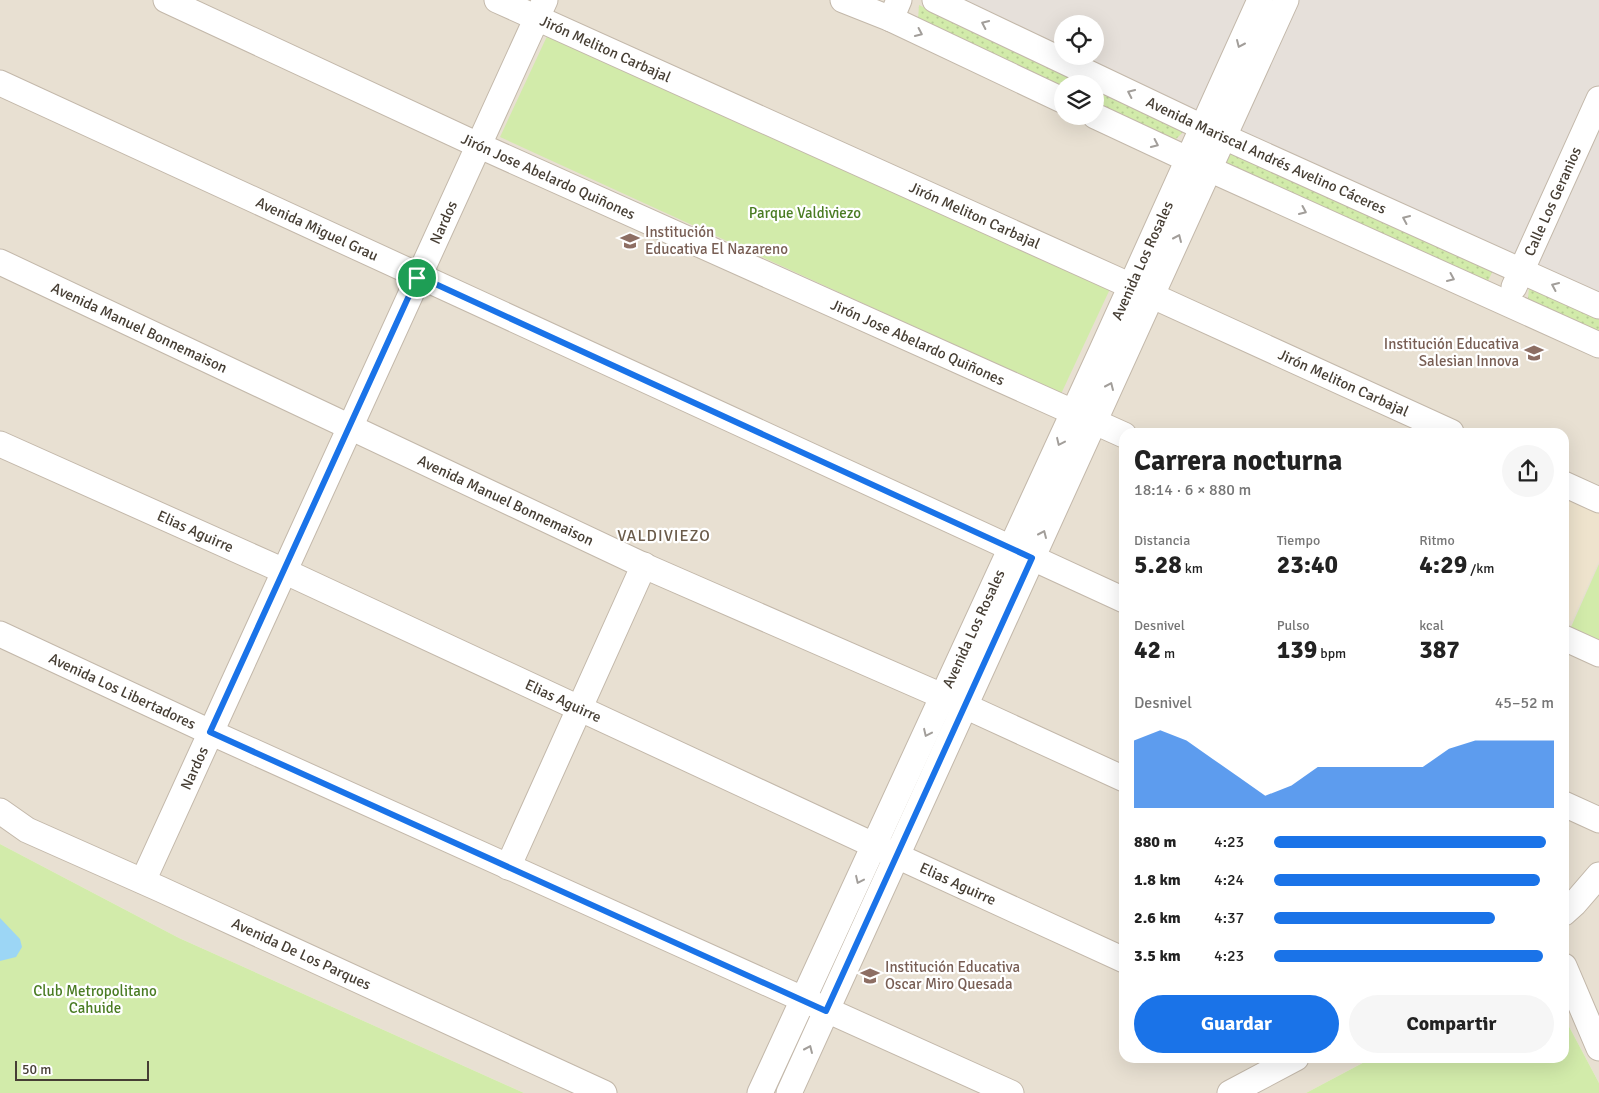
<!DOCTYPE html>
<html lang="es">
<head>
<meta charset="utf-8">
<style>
	:root { --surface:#fff; --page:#f6f6f6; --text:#222; --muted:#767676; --accent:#1a73e8 }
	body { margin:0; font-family:Signika,sans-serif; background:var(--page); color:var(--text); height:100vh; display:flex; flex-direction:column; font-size:19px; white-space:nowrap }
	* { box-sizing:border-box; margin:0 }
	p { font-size:16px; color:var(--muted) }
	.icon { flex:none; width:28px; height:28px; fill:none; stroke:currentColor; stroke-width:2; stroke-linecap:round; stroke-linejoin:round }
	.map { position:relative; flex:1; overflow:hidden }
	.panel { position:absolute; left:1119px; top:428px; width:450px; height:635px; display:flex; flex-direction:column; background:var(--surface); border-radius:15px; box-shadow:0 5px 20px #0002 }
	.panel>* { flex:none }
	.tools { position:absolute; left:1054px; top:15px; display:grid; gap:10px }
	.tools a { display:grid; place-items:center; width:50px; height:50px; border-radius:50%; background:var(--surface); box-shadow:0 5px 20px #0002; font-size:25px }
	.scale { position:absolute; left:15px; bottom:12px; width:134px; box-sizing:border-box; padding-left:5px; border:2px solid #463e34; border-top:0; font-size:14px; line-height:18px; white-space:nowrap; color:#463e34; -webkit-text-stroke:4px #fff; paint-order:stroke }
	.pin { position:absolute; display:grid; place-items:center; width:42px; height:42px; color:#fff; margin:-21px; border:2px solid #fff; border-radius:50%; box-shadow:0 1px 5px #0007 }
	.round { display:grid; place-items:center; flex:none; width:52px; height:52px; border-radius:26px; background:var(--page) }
	.head { display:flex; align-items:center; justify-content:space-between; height:85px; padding:0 15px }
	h1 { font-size:28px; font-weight:700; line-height:38px }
	.stats { display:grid; grid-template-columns:repeat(3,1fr); gap:8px; height:85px; padding:5px 15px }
	.stats div { display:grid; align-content:center }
	.stats b { font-size:25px; font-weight:700 }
	.stats small { font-size:14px; font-weight:400 }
	.stats p { font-size:14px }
	.chart { height:140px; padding:10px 15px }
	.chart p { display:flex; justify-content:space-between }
	.chart svg { width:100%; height:90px; margin-top:5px; fill:var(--accent); opacity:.7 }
	.button { display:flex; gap:10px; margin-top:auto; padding:10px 15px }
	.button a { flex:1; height:58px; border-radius:30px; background:var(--accent); color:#fff; font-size:20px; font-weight:700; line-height:58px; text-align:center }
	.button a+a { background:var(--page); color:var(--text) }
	ul { padding:0 15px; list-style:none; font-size:16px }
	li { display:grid; grid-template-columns:80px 60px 1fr; align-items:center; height:38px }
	li i { height:12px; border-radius:6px; background:var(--accent) }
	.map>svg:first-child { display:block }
</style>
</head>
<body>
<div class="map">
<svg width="1599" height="1093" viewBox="0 0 1599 1093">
	<defs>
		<pattern id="grass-dots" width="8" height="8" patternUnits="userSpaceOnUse" patternTransform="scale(1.25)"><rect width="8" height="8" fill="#d2ebaa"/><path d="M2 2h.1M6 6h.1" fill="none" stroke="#b6cb93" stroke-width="1.8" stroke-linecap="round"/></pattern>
	</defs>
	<rect width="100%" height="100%" fill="#f4eee5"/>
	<path fill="#e8e0d2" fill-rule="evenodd" d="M 0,0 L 943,0 L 1599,298 L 1599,1083 L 1564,1017 L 1564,432 L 1124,432 L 1124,1058 L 1372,1058 L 1306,1093 L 524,1093 L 179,938 L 0,844 ZM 1062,84 L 1095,84 L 1095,116 L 1062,116 Z"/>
	<path fill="#e6e0da" d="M 943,0 L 1599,0 L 1599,298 L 1064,56 L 1095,56 L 1095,24 L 1062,24 L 1062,55 Z"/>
	<path fill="#eee3cd" d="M 1564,495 L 1599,511 L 1599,561 L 1572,621 L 1564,618 Z"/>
	<path fill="url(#grass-dots)" d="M 919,5 L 1087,84 L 1062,84 L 1062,88 L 918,20 Z
		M 1095,88 L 1185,130 L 1174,141 L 1095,104 Z
		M 1231,150 L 1493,270 L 1486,286 L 1223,164 Z
		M 1529,287 L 1599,314 L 1599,334 L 1528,299 Z"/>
	<path fill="#d2ebaa" d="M 549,32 L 1110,289 L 1061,394 L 500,137 Z
		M 1599,564 L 1599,640 L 1571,627 Z
		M 0,844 L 179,938 L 524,1093 L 0,1093 Z
		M 1564,1017 L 1599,1083 L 1599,1093 L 1306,1093 L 1372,1058 L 1564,1058 Z"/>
	<path fill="#9cd6f5" d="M 0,918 L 20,939 L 22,947 L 16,957 L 0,961 Z"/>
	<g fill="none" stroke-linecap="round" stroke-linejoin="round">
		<g stroke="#c3b8aa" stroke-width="27">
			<g id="minor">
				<path id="s1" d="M 166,0 L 478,145 L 1124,435"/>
				<path id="s2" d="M 497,0 L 1120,281 L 1451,432"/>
				<path d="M 843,0 L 891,19 L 1062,100"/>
				<path id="s3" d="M 935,0 L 1202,127 L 1599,306"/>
				<path d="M 891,19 L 899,0"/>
				<path id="s4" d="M 0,83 L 1124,600"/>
				<path d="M 1095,116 L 1187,159 L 1599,345"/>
				<path id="s5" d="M 0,262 L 649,568 L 965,706 L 1124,779"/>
				<path id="s6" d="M 1514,287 L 1599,99"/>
				<path id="s7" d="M 0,444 L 284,571 L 897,856 L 1124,960"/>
				<path d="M 1564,484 L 1599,500"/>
				<path id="s8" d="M 0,634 L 210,732 L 1011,1093"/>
				<path d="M 1564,638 L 1599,654"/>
				<path d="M 1564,804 L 1599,820"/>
				<path id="s9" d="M 0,811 L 27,830 L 160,889 L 604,1093"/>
				<path d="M 508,867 L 644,565"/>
				<path id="s10" d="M 143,881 L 545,0"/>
				<path d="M 1564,913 L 1574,904 L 1599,875"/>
				<path d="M 1564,966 L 1599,1048"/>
				<path id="s11" d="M 760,1093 L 1102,350 L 1260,0"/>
				<path d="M 789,1093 L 1286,0"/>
				<path d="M 1230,1093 L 1296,1058"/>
			</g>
		</g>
		<use href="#minor" stroke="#fff" stroke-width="25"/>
	</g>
	<defs><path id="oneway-chevron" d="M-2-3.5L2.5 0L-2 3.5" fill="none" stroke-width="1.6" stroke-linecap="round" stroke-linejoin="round" transform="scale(1.25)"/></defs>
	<g stroke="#a29e9a">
		<use href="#oneway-chevron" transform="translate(985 24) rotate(-155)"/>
		<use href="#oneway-chevron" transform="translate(919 33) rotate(25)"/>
		<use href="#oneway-chevron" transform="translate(1240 44) rotate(114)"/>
		<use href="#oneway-chevron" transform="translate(1131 93) rotate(-155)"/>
		<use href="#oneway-chevron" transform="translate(1155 144) rotate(25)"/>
		<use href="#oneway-chevron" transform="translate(1303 211) rotate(24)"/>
		<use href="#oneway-chevron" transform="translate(1406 219) rotate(-156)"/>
		<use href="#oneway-chevron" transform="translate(1178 238) rotate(-66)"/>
		<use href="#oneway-chevron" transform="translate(1451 278) rotate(24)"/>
		<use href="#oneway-chevron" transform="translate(1555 286) rotate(-156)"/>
		<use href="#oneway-chevron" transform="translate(1110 386) rotate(-66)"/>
		<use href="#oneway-chevron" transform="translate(1060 442) rotate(115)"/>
		<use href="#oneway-chevron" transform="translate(1043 534) rotate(-66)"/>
		<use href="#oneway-chevron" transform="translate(927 733) rotate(115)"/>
		<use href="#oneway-chevron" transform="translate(859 880) rotate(115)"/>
		<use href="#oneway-chevron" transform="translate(809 1049) rotate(-66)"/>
	</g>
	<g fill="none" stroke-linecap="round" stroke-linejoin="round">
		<g stroke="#fff" stroke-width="10">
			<path id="route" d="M 418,276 L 1032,558 L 826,1011 L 210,732 Z"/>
		</g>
		<use href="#route" stroke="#1a73e8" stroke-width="6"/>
	</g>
	<defs>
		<g id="school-bare" transform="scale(1.5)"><path d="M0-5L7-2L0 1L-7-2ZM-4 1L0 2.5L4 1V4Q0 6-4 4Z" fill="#8d6e63" stroke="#fff" stroke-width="2.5" paint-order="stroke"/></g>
	</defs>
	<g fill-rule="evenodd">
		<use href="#school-bare" x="630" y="241"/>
		<use href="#school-bare" x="1534" y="353"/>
		<use href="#school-bare" x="870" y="976"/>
	</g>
	<g text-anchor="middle" stroke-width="4.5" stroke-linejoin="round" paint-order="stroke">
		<g font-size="15" fill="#463e34" stroke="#fff">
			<text dy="5" stroke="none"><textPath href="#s2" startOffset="119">Jirón Meliton Carbajal</textPath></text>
			<text dy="5" stroke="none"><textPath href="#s3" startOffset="366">Avenida Mariscal Andrés Avelino Cáceres</textPath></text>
			<text dy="5" stroke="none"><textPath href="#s1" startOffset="421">Jirón Jose Abelardo Quiñones</textPath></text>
			<text dy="5" stroke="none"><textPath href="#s6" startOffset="94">Calle Los Geranios</textPath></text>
			<text dy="5" stroke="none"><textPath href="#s2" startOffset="524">Jirón Meliton Carbajal</textPath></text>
			<text dy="5" stroke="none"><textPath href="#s10" startOffset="724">Nardos</textPath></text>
			<text dy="5" stroke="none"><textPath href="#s4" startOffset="349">Avenida Miguel Grau</textPath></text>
			<text dy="5" stroke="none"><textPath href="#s11" startOffset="916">Avenida Los Rosales</textPath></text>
			<text dy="5" stroke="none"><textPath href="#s5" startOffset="154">Avenida Manuel Bonnemaison</textPath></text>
			<text dy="5" stroke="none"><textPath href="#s1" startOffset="826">Jirón Jose Abelardo Quiñones</textPath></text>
			<text dy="5" stroke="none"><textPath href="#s2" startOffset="929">Jirón Meliton Carbajal</textPath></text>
			<text dy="5" stroke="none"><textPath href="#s5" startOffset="559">Avenida Manuel Bonnemaison</textPath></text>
			<text dy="5" stroke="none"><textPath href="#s7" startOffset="214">Elias Aguirre</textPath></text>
			<text dy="5" stroke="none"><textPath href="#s11" startOffset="511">Avenida Los Rosales</textPath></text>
			<text dy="5" stroke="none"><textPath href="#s8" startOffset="135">Avenida Los Libertadores</textPath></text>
			<text dy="5" stroke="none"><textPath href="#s7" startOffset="619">Elias Aguirre</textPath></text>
			<text dy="5" stroke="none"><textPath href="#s10" startOffset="124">Nardos</textPath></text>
			<text dy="5" stroke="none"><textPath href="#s7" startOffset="1054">Elias Aguirre</textPath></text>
			<text dy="5" stroke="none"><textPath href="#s9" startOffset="334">Avenida De Los Parques</textPath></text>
		</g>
		<g font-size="15" fill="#4a7c23" stroke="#fff">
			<text x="805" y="218">Parque Valdiviezo</text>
			<text x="95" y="996">Club Metropolitano<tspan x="95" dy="17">Cahuide</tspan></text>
		</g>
		<g font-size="15" fill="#785e54" stroke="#fff" text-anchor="start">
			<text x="645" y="237">Institución<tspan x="645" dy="17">Educativa El Nazareno</tspan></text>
			<text x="1519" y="349" text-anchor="end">Institución Educativa<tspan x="1519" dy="17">Salesian Innova</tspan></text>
			<text x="885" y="972">Institución Educativa<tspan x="885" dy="17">Oscar Miro Quesada</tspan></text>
		</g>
		<g font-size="16" letter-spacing="1" fill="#6a5b4a" stroke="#fff">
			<text x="664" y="541">VALDIVIEZO</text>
		</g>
	</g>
</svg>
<div class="tools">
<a><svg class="icon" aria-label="locate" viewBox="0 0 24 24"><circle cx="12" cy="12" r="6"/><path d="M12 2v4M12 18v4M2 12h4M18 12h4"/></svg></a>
<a><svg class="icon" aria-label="layers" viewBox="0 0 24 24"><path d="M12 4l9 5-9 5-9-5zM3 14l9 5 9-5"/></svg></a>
</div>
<div class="scale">50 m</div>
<div class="pin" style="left:417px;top:278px;background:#1e9e55"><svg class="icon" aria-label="arrive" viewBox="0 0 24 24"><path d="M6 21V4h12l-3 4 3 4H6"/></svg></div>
<section class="panel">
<div class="head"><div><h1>Carrera nocturna</h1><p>18:14 · 6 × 880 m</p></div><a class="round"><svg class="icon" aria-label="share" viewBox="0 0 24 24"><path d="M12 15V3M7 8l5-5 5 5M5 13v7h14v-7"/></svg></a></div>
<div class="stats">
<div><p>Distancia</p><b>5.28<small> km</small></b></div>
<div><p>Tiempo</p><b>23:40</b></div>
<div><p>Ritmo</p><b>4:29<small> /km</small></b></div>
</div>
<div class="stats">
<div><p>Desnivel</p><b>42<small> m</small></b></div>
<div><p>Pulso</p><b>139<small> bpm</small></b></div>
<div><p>kcal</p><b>387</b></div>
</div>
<div class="chart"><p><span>Desnivel</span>45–52 m</p>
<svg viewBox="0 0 160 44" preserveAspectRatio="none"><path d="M0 44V11L10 6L20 11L30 20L40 29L50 38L60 33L70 24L80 24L90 24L100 24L110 24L120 15L130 11L140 11L150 11L160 11V44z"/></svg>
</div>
<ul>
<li><b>880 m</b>4:23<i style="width:97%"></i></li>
<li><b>1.8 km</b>4:24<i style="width:95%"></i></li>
<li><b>2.6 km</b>4:37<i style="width:79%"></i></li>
<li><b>3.5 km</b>4:23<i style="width:96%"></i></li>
</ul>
<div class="button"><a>Guardar</a><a>Compartir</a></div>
</section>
</div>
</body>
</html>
